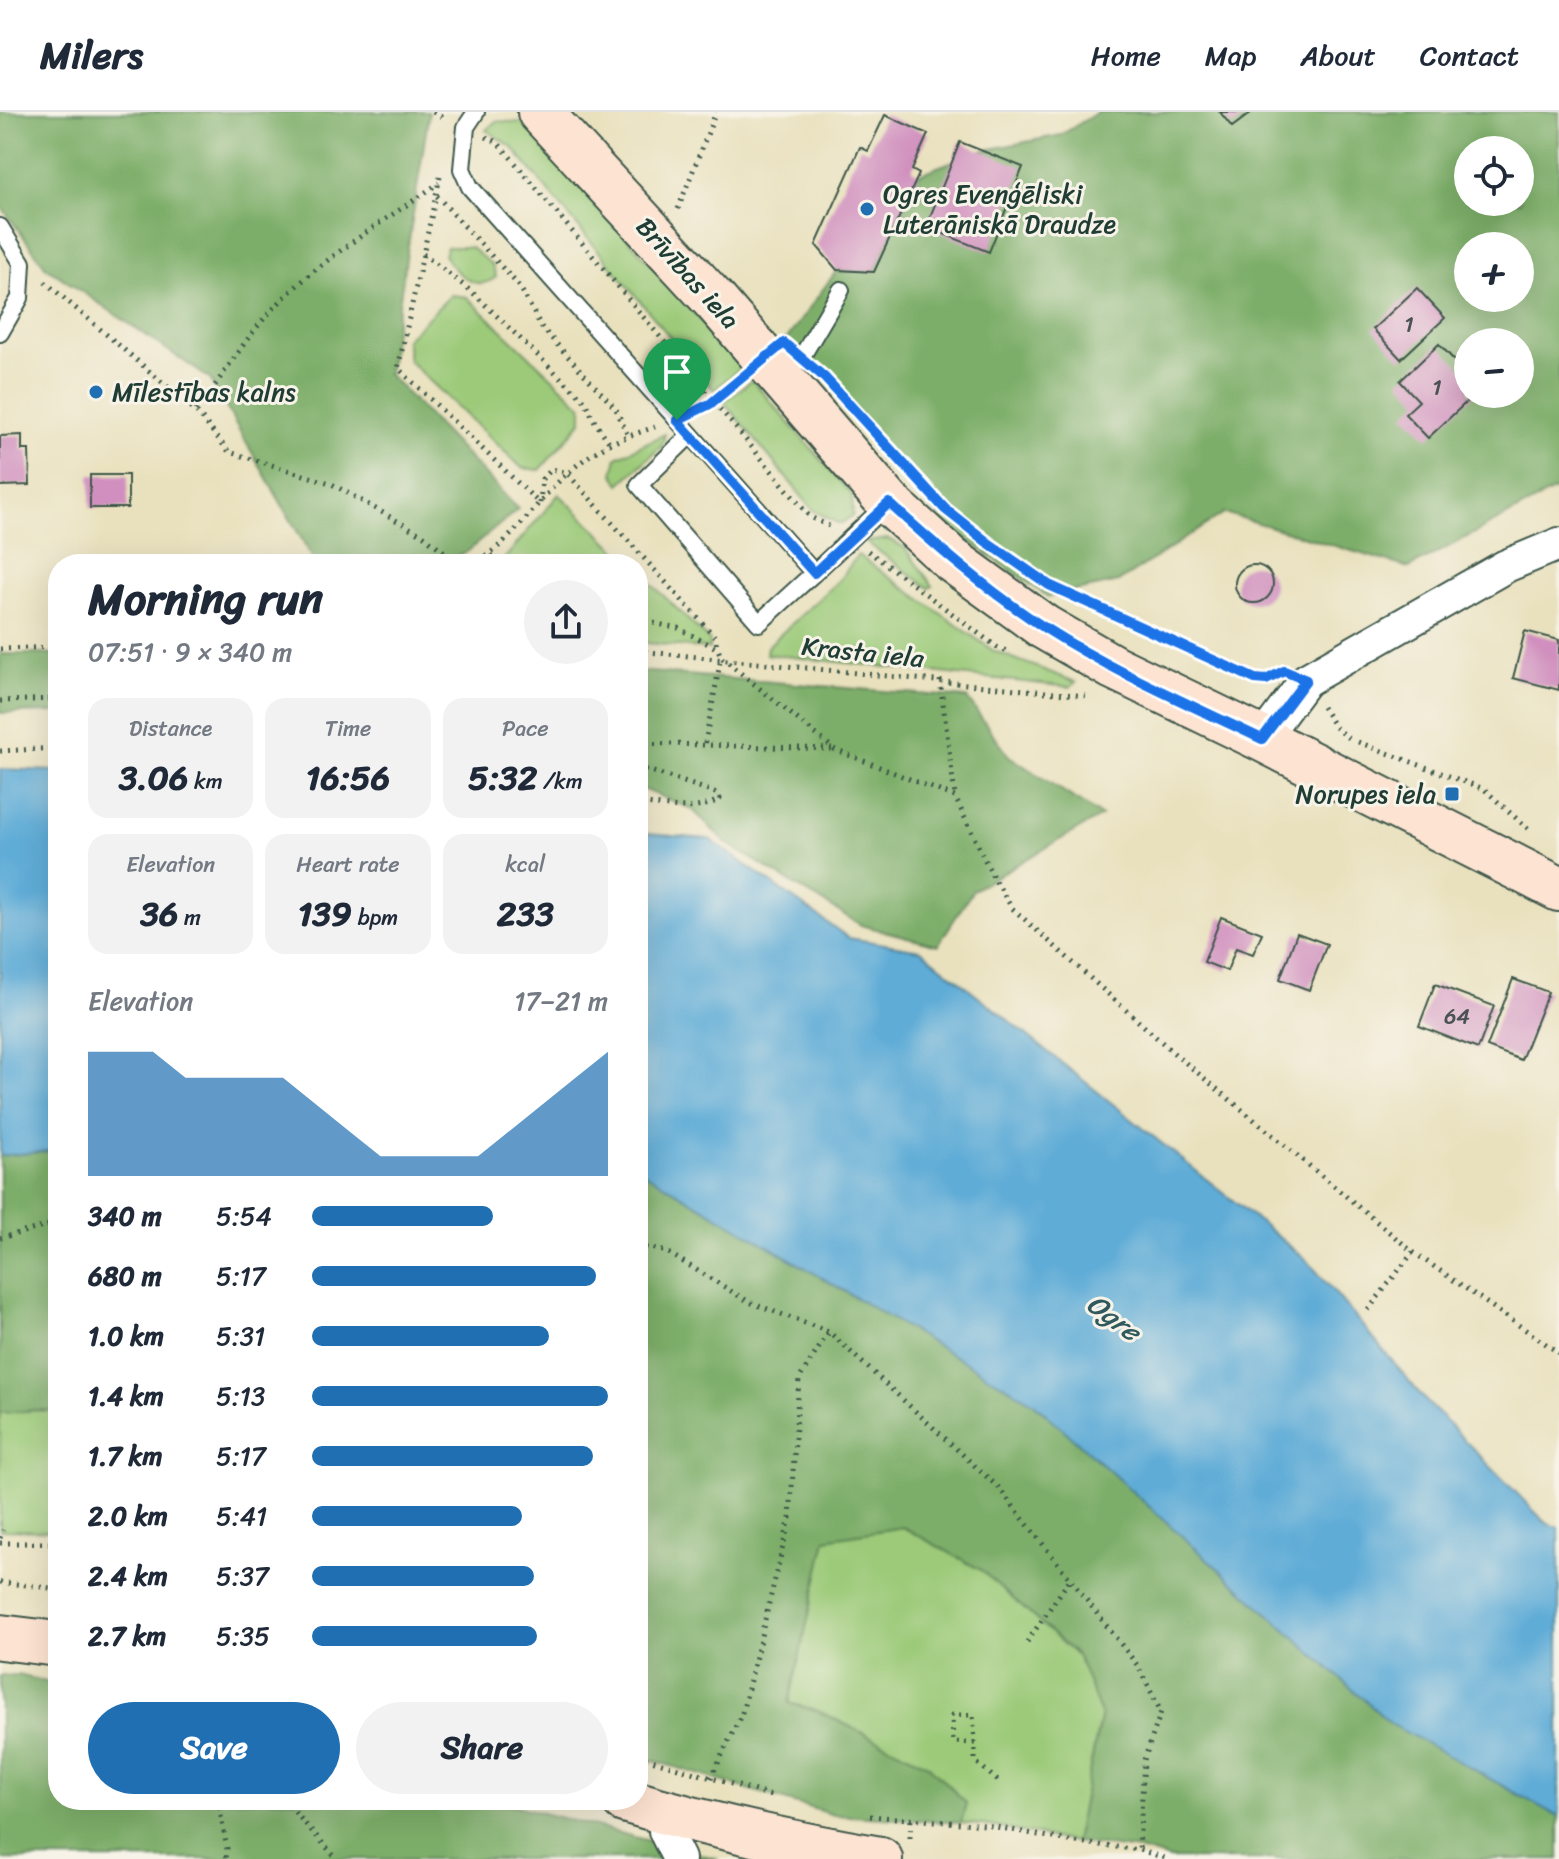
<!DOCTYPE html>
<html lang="en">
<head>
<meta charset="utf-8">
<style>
	:root { --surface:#fff; --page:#f2f2f3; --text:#1f2937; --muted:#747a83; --line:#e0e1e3; --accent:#1f6fb2 }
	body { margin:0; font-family:Sriracha,sans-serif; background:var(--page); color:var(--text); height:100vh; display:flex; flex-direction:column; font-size:30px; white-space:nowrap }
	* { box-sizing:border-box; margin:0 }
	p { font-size:26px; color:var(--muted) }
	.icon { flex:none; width:44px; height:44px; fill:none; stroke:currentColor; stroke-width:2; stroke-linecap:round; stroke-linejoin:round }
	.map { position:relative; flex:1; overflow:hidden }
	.panel { position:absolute; left:48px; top:442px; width:600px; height:1256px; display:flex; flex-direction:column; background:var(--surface); border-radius:32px; box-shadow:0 8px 32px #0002 }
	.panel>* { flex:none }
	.tools { position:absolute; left:1454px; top:24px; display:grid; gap:16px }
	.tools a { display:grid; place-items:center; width:80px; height:80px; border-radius:50%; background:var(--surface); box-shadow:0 8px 32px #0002; font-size:40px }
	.pin { position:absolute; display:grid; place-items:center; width:68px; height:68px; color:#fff; margin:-82px -34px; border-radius:50% 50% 50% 0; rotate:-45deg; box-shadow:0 0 8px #0007 }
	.pin .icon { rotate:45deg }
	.round { display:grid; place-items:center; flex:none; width:84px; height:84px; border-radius:42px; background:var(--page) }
	.overview { display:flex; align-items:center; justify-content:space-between; height:136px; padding:0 40px }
	h1 { font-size:44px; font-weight:700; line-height:60px }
	.stats { display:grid; grid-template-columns:repeat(3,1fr); gap:12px; height:136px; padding:8px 40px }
	.stats div { display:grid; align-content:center; border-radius:20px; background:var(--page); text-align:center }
	.stats b { font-size:34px; font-weight:700 }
	.stats small { font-size:22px; font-weight:400 }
	.stats p { font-size:22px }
	.chart { height:224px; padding:16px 40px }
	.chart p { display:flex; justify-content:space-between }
	.chart svg { width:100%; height:144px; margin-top:8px; fill:var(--accent); opacity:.7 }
	.button { display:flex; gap:16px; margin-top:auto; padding:16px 40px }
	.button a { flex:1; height:92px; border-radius:48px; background:var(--accent); color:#fff; font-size:32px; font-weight:700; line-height:92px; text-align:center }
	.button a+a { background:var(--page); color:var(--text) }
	ul { padding:0 40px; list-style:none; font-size:26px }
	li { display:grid; grid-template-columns:128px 96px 1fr; align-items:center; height:60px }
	li i { height:20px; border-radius:10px; background:var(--accent) }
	header { display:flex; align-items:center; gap:48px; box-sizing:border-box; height:112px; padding:0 40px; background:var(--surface); border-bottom:2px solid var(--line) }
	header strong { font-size:38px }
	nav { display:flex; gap:44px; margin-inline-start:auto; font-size:28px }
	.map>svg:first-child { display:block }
</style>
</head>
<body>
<header>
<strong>Milers</strong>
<nav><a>Home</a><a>Map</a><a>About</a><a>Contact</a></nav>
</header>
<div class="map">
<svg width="1559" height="1747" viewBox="0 0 1559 1747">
	<rect width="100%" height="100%" fill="#f7f3e8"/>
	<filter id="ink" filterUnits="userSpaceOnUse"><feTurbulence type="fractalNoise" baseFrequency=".0125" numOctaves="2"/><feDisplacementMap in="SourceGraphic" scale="16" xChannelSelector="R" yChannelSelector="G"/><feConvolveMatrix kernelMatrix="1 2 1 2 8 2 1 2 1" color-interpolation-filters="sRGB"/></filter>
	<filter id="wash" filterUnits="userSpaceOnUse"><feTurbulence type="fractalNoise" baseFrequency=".006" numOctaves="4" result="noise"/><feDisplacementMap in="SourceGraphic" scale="32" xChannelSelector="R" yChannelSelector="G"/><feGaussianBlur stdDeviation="1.8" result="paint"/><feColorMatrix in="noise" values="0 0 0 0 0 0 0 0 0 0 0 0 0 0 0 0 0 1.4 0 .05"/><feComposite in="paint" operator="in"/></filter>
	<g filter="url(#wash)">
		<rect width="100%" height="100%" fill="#e9e1be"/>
		<path fill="#9cca79" stroke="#5e8456" stroke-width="2" d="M 496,9 L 525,11 L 742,255 L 714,278 L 512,35 L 486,18 Z
			M 447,135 L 470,135 L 492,153 L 496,165 C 475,182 455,160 444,143 Z
			M 451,183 L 467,185 L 582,294 L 582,309 L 540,358 L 522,356 L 409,249 L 406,227 Z
			M 752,268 L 852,383 L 853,403 L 840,412 L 814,399 L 724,290 Z
			M 665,322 L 662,334 L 620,372 L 613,361 L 617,345 Z
			M 559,382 L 631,452 L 500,452 Z
			M 888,427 L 904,435 L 933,474 L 929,476 L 866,430 Z
			M 858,443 L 994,539 L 1076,570 L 1070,575 L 766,542 L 767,535 L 840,467 Z
			M 638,459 L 709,528 L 709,537 L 638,530 Z
			M 38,1298 L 58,1299 L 58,1419 L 0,1418 L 0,1301 Z
			M 903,1415 L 981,1458 L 1078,1545 L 1101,1602 L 1075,1730 L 990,1714 L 961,1711 L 966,1691 L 928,1653 L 820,1600 L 789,1591 L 826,1426 Z"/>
		<path fill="#7dae69" stroke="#4e764e" stroke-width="2" fill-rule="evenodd" d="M 0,0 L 429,0 L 388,262 L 518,397 L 467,440 L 436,452 L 316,452 L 210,267 L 46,155 L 0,93 Z
			M 1098,0 L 1559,0 L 1559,376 L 1409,456 L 1224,401 L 1118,470 L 1048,485 L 947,414 L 851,295 L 824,265 L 784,231 L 837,158 L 874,160 L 919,62 L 980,39 L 1061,23 ZM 1468,38 L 1520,38 L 1520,90 L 1468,90 ZM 1468,134 L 1520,134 L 1520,186 L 1468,186 ZM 1468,230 L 1520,230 L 1520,282 L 1468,282 Z
			M 0,542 L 58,542 L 58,600 L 0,601 Z
			M 638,559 L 967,586 L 1009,644 L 1101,704 L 973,778 L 938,833 L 861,813 L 726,731 L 692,697 L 638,675 Z
			M 58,1038 L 58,1299 L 38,1298 L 0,1301 L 0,1044 Z
			M 638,1057 L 1034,1291 L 1391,1612 L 1559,1705 L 1559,1747 L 1169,1747 L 1139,1738 L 1075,1730 L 1101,1602 L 1078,1545 L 981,1458 L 903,1415 L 826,1427 L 789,1591 L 820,1600 L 928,1653 L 966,1691 L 961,1711 L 834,1703 L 638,1644 Z
			M 18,1563 L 58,1573 L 58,1688 L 494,1688 L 718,1747 L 0,1747 L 0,1564 Z"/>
		<path fill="#5eacd7" stroke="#3e7486" stroke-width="2" d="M 0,657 L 58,659 L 58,1038 L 0,1044 Z
			M 638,721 L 709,727 L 849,826 L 921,838 L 1307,1148 L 1426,1289 L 1546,1411 L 1559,1416 L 1559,1705 L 1391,1612 L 1034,1291 L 638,1057 Z"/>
		<g id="blocks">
			<path fill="#d08fbe" d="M 1220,0 L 1252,0 L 1232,15 Z
				M 885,3 L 928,22 L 912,58 L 919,62 L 874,160 L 837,158 L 816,133 L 860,35 L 868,39 Z
				M 960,30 L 1023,55 L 989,140 L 926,115 Z
				M 1417,176 L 1445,206 L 1401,247 L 1373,217 Z
				M 1439,232 L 1468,263 L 1468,282 L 1475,282 L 1428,326 L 1405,302 L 1419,289 L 1400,269 Z
				M 22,323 L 22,338 L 29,338 L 30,373 L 0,374 L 0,324 Z
				M 90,363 L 128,363 L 128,396 L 90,396 Z
				M1235 472a19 19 0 1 1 38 0a19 19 0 1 1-38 0Z
				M 1525,519 L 1559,528 L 1559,578 L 1513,566 Z
				M 1221,805 L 1262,821 L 1253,842 L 1236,836 L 1227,859 L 1204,850 Z
				M 1297,821 L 1327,832 L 1309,878 L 1280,867 Z
				M 1513,867 L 1548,880 L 1521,948 L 1487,935 Z
				M 1435,872 L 1494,894 L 1478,937 L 1419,914 Z"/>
		</g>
	</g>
	<g filter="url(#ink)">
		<use href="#blocks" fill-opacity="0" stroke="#3d5649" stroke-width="2"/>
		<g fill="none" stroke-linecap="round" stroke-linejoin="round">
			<g stroke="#3d5649" stroke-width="20">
				<path id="lane" d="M 476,0 L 466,15 L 462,57 L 470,75 L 814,461 L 888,391
					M 0,115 L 22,151 L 20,186 L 0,221
					M 781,264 L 801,246 L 841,178
					M 690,323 L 639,373 L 759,511 L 814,461"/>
			</g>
			<g stroke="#3d5649" stroke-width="36">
				<path id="street" d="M 1262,627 L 1306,568 L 1506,454 L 1559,432
					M 665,1700 L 665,1719 L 679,1747"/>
			</g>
			<g stroke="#3d5649" stroke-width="48">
				<path id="secondary" d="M 540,0 L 715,189 L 889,391 L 952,448 L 1044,515 L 1113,555 L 1262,627 L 1559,777
					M 0,1525 L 58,1532
					M 624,1688 C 709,1714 793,1732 880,1747"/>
			</g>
			<path stroke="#3d5649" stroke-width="5" stroke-dasharray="2 6" stroke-linecap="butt" d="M 433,0 L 444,6
				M 486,25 L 497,30 L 512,47 L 810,405 L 829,414
				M 440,65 L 398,256 L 540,392
				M 437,84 L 520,175 L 542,216 L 616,297 L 628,324
				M 678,97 L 716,0
				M 423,142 L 471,179 L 585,289 L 595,310 L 609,330
				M 45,170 L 196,299 L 229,340 L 330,371 L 424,424 L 460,452
				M 196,299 C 222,266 244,227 273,197 C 320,147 383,110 439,71
				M 698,299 L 738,269
				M 540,391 L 542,367 L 552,357 L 567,361 L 716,526 L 717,536
				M 868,439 L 997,535 L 1009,540
				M 491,443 L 499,452
				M 471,452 C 514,432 534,390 569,360 C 598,334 619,327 655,315
				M 1075,486 L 1255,567 L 1267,568
				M 638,508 L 678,516 L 718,537 L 721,545 L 834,637 L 955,685 L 992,763 L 1012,796 L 1175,942 L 1413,1140 L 1559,1241
				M 0,537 L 58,535
				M 638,539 L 1085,584
				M 940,568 L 955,684
				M 0,589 L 58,587
				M 1322,595 L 1335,615 L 1349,626
				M 1358,630 L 1484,677 L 1528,717
				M 638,631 L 833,637
				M 705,631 L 721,546
				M 0,639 L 58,636
				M 638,655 L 708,678 L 718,682 L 720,687 C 693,702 667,694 638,691
				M 0,1126 L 58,1111
				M 638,1133 L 667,1140 L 749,1190 L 829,1220 L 999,1376 L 1138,1554 L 1161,1600 L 1144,1648 L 1139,1738
				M 1368,1198 L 1413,1140
				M 0,1426 L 3,1418
				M 0,1431 L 58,1431
				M 0,1470 L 58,1477
				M 1027,1530 L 1070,1467
				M 975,1631 L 973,1603 L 952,1603 L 953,1630 L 975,1631 L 975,1649 L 1000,1671
				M 638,1644 L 775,1685
				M 711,1666 L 742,1601 L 790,1406 L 799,1267 L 829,1220
				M 218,1688 L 227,1737 L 226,1747
				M 284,1688 L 337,1747
				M 870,1704 L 986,1713 L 1075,1730 L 1139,1738 L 1169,1747
				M 910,1726 L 911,1706"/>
			<use href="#lane" stroke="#fff" stroke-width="16"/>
			<use href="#street" stroke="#fff" stroke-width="32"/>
			<use href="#secondary" stroke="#fde3d1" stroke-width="44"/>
		</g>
	</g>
	<g fill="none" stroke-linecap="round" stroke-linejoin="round" filter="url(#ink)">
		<g stroke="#fff" stroke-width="16">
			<path id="route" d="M 784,231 L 824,265 L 945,397 L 987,430 L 1049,473 L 1255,567 L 1266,568 L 1284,559 L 1306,568 L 1262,627 C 1189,592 1114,560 1045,516 C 989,480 938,436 889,391 L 814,461 L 677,308 L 710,292 Z"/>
		</g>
		<use href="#route" stroke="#1a73e8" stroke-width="10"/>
	</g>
	<g fill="#1f6fb2" stroke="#f7f3e8" stroke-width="3">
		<circle cx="867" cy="97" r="8"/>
		<circle cx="96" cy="280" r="8"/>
		<rect x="1444" y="674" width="16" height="16" rx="4"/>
	</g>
	<g text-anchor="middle" stroke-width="6" stroke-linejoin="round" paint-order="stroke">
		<g font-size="22" fill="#4b5256">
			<text x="1409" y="220">1</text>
			<text x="1437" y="283">1</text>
			<text x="1457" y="912">64</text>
		</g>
		<g font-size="26" fill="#1f3d34" stroke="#f7f3e8" text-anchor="start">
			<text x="883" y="91">Ogres Evenģēliski<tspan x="883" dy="30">Luterāniskā Draudze</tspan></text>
			<text x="112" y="289">Mīlestības kalns</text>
			<text x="1436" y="691" text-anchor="end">Norupes iela</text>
		</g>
		<g font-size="26" fill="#1f3d34" stroke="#f7f3e8">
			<text transform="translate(688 161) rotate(48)" y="9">Brīvības iela</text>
			<text transform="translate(863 540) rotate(6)" y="9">Krasta iela</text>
		</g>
		<g font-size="28" font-style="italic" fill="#2f595d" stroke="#f7f3e8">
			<text transform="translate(1114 1205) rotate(37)" y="10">Ogre</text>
		</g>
	</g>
</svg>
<div class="tools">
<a><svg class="icon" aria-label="locate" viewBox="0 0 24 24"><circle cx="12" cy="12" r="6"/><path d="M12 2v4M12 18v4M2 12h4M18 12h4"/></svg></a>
<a>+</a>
<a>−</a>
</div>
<div class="pin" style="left:677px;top:308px;background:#1e9e55"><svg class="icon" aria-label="arrive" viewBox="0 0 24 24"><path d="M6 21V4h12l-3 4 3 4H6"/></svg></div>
<section class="panel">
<div class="overview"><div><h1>Morning run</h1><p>07:51 · 9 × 340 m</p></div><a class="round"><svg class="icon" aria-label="share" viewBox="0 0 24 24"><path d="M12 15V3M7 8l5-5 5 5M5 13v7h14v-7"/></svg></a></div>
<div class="stats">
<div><p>Distance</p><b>3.06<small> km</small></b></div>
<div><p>Time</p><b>16:56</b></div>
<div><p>Pace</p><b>5:32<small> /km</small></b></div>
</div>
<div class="stats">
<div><p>Elevation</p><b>36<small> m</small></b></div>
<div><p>Heart rate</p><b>139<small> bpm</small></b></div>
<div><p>kcal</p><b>233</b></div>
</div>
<div class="chart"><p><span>Elevation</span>17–21 m</p>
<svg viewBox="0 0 160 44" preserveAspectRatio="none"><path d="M0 44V6L10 6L20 6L30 14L40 14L50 14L60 14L70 22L80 30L90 38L100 38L110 38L120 38L130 30L140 22L150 14L160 6V44z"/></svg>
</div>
<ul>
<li><b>340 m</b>5:54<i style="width:61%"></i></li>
<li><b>680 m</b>5:17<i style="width:96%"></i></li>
<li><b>1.0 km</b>5:31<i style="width:80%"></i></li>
<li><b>1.4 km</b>5:13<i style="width:100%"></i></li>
<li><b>1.7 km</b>5:17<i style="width:95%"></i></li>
<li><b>2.0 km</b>5:41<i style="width:71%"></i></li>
<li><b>2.4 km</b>5:37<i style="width:75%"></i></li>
<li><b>2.7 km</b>5:35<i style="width:76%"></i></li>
</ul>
<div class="button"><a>Save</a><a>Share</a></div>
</section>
</div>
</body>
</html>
